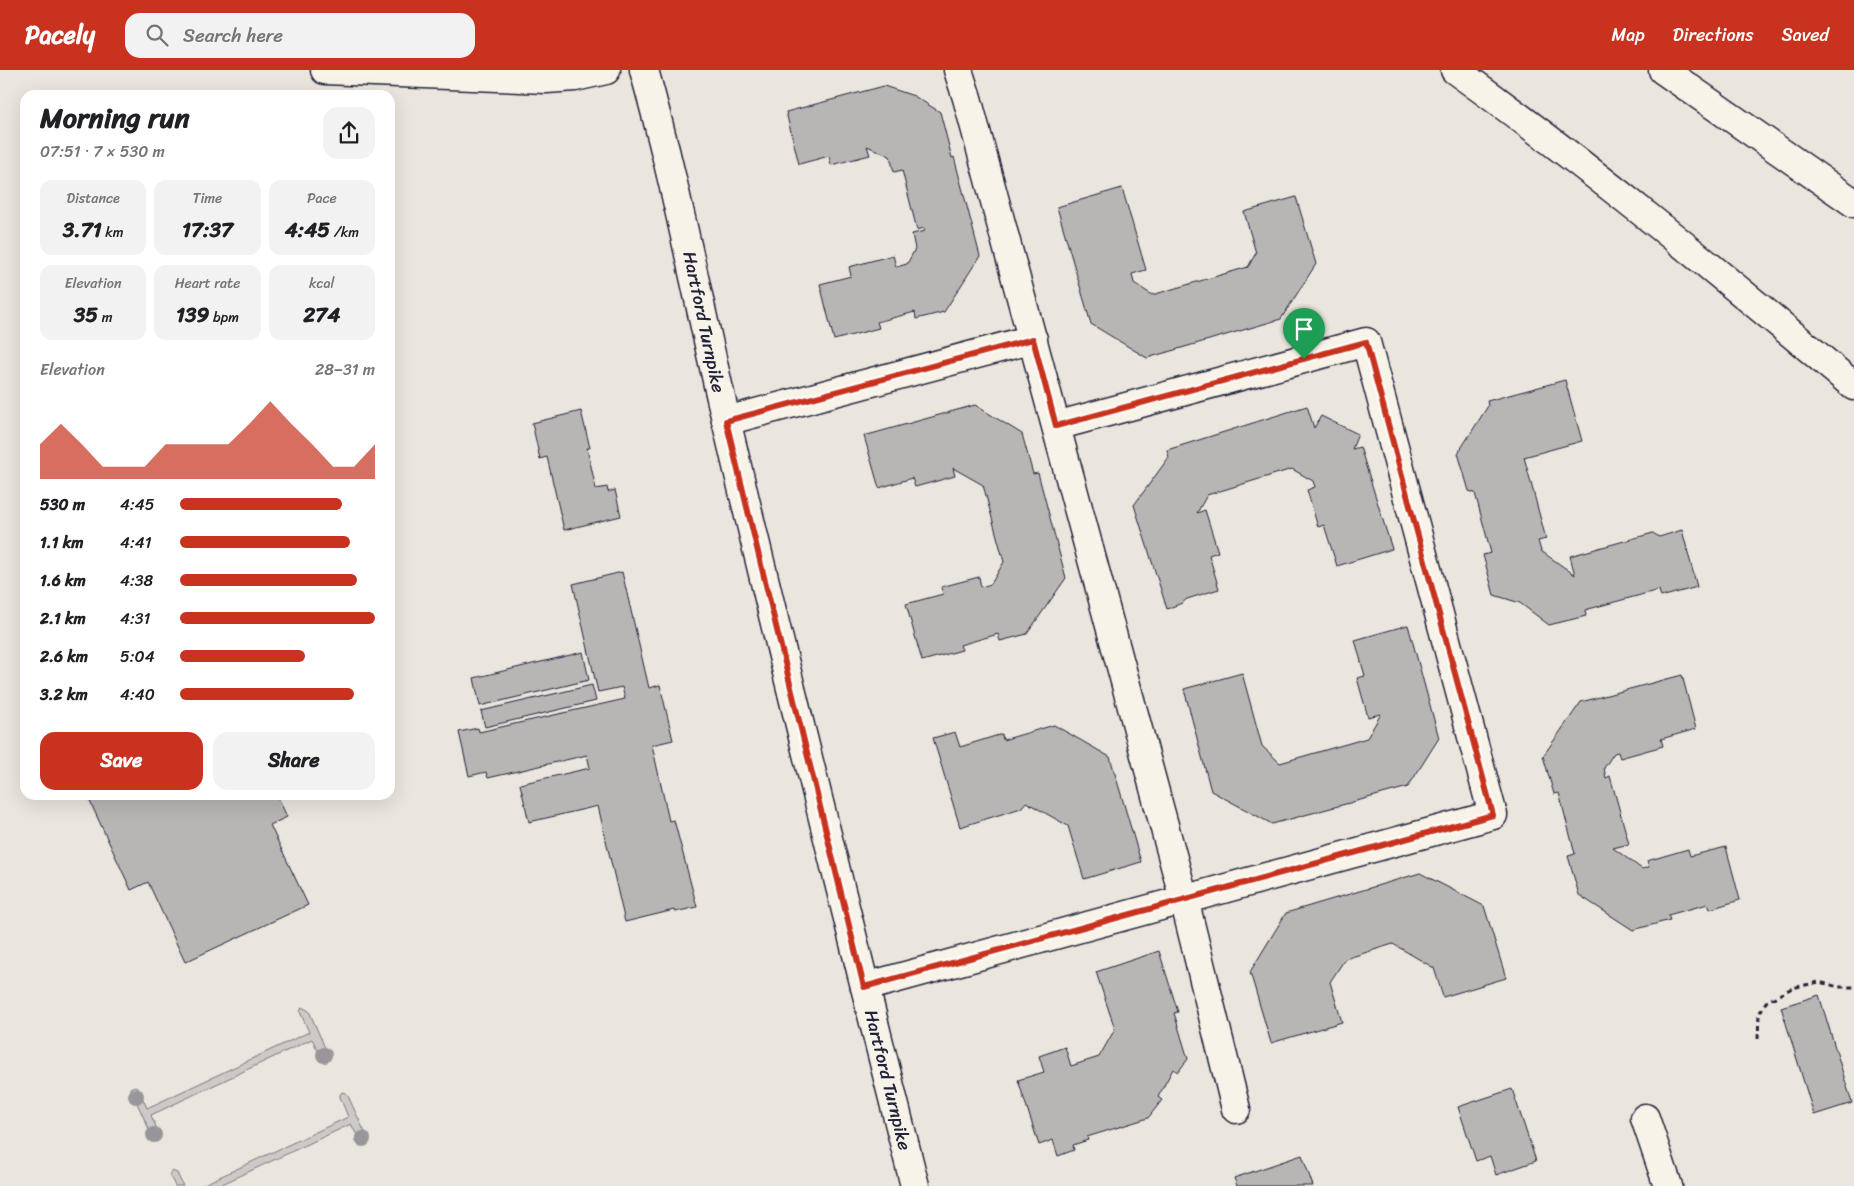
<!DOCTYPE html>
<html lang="en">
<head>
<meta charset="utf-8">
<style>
	:root { --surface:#fff; --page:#f2f2f2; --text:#202124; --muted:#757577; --accent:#c8321e }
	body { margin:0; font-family:Sriracha,sans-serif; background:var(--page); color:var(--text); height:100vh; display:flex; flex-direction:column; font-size:19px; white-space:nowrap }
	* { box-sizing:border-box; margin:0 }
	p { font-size:16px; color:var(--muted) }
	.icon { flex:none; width:28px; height:28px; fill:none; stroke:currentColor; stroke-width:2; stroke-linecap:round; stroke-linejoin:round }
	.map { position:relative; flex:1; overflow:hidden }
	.sheet { position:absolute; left:20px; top:20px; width:375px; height:710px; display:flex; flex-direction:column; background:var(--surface); border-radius:15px; box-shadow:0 5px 20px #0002 }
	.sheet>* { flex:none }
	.pin { position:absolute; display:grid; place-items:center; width:42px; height:42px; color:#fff; margin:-51px -21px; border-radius:50% 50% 50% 0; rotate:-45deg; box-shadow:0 0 5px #0007 }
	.pin .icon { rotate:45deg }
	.round { display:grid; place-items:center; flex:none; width:52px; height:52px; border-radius:15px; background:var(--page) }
	.headline { display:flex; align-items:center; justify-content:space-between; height:85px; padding:0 20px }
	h1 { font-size:28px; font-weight:800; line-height:38px }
	.figures { display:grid; grid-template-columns:repeat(3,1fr); gap:8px; height:85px; padding:5px 20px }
	.figures div { display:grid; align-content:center; border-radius:12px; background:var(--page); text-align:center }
	.figures b { font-size:21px; font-weight:800 }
	.figures small { font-size:14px; font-weight:400 }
	.figures p { font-size:14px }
	.chart { height:140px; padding:10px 20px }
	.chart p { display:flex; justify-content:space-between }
	.chart svg { width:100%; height:90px; margin-top:5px; fill:var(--accent); opacity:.7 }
	.action { display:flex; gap:10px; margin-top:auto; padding:10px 20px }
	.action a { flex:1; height:58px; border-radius:15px; background:var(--accent); color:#fff; font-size:20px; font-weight:800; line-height:58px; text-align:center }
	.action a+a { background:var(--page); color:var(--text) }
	ul { padding:0 20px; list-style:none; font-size:16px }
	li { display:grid; grid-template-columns:80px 60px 1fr; align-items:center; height:38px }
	li i { height:12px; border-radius:6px; background:var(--accent) }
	header { display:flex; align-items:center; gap:30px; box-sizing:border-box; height:70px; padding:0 25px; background:var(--accent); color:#fff }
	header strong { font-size:24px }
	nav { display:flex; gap:28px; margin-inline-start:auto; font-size:18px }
	.search { width:350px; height:45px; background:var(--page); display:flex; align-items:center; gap:12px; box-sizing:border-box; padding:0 18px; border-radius:15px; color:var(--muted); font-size:19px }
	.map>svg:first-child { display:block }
</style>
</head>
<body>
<header>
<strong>Pacely</strong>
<div class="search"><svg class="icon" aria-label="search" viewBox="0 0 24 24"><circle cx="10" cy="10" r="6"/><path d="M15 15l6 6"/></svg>Search here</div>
<nav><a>Map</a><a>Directions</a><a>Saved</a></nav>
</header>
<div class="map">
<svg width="1854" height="1116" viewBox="0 0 1854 1116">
	<rect width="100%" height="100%" fill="#eae6de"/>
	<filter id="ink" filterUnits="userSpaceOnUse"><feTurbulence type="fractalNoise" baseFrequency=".02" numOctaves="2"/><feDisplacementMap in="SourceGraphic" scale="10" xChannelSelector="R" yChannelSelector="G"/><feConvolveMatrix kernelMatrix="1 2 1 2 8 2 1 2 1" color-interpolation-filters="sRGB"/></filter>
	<g filter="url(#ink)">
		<path fill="#cdc9c6" stroke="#787680" d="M 302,937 L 309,941 L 329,987 L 328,991 L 325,991 L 322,989 L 312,969 L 151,1045 L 159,1064 L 158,1069 L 155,1070 L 153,1068 L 130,1018 L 135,1016 L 138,1018 L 147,1038 L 309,962 L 300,942 Z
			M 342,1022 L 346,1023 L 348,1026 L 368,1069 L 366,1074 L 363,1075 L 361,1073 L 351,1054 L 218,1116 L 200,1116 L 348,1047 L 340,1027 L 340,1025 Z
			M 172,1101 L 177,1103 L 183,1116 L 175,1116 L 170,1106 Z"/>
		<path fill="#b8b6b5" stroke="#22223b" d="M 884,16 L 914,26 L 940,42 L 952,88 L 954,87 L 980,186 L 944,242 L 916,249 L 915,242 L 877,252 L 879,258 L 834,270 L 820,214 L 851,206 L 849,197 L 893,185 L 896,197 L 907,194 L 915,179 L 912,164 L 925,161 L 924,158 L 917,160 L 902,100 L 894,102 L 890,86 L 867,76 L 870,85 L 831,95 L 829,86 L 799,94 L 786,42 Z
			M 1122,118 L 1146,200 L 1132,204 L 1134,213 L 1152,225 L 1248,197 L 1256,183 L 1244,142 L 1296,127 L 1316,194 L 1281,249 L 1147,288 L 1091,254 L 1057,137 Z
			M 1565,310 L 1582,371 L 1524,387 L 1546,469 L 1538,471 L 1541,481 L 1575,505 L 1570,486 L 1653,463 L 1659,467 L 1682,460 L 1697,517 L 1661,527 L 1659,520 L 1585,540 L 1586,546 L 1549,555 L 1520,533 L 1494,525 L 1483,485 L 1491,483 L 1475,423 L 1469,421 L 1458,383 L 1488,336 L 1487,331 Z
			M 975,335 L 1022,364 L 1033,404 L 1038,403 L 1066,508 L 1027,564 L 1000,571 L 998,564 L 960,575 L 962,580 L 922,591 L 906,534 L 943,524 L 941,517 L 979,507 L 981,517 L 991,514 L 1004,492 L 983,415 L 953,398 L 955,406 L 915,417 L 912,408 L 879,418 L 864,366 Z
			M 1307,336 L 1314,358 L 1321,346 L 1358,364 L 1352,379 L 1360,377 L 1392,479 L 1337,496 L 1324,455 L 1318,457 L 1307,420 L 1315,417 L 1313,411 L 1292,399 L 1207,425 L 1197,443 L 1205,440 L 1218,482 L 1209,485 L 1219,519 L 1187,529 L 1182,533 L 1167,539 L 1134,435 L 1169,387 L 1167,380 Z
			M 581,341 L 590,378 L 587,378 L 596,419 L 607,417 L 608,422 L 615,420 L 621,446 L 564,460 L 547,387 L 540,389 L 532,353 Z
			M 622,502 L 649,618 L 660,615 L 673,670 L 652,675 L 669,751 L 674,750 L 697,837 L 675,842 L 674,840 L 625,852 L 598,736 L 529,752 L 520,714 L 590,698 L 587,685 L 488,708 L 486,702 L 469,706 L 459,662 L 478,658 L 479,662 L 625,629 L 622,617 L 598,622 L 573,514 Z
			M 1408,555 L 1439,668 L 1408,717 L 1272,754 L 1211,721 L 1184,619 L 1242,603 L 1262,676 L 1280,693 L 1367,668 L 1381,644 L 1368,647 L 1357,608 L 1365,606 L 1355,570 Z
			M 583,582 L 589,610 L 480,636 L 474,608 Z
			M 1682,605 L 1696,659 L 1661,669 L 1663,676 L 1620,688 L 1618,682 L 1614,683 L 1604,698 L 1606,708 L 1610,706 L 1629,774 L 1613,778 L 1642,799 L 1649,797 L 1647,791 L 1688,779 L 1690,786 L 1726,777 L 1740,830 L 1710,839 L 1708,834 L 1668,845 L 1670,850 L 1633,860 L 1579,825 L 1568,786 L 1575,784 L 1559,723 L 1554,724 L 1543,686 L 1581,632 Z
			M 592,615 L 596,631 L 485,657 L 481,641 Z
			M 1054,655 L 1110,687 L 1141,792 L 1084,809 L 1068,756 L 1026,732 L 1021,738 L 960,757 L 933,668 L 955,662 L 960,677 L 1002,664 L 1003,670 Z
			M 87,725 L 277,725 L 287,747 L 270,755 L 308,835 L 185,892 L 148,812 L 131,820 Z
			M 1420,803 L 1484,836 L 1506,908 L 1443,927 L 1434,898 L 1393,874 L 1345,889 L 1330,912 L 1342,952 L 1271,973 L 1250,902 L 1286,843 Z
			M 1159,881 L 1178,942 L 1174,943 L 1188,989 L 1178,1002 L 1173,999 L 1158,1027 L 1162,1030 L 1148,1048 L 1087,1067 L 1088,1070 L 1073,1075 L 1074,1080 L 1058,1086 L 1053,1070 L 1039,1075 L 1018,1010 L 1044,1002 L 1039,986 L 1065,977 L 1071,996 L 1099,987 L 1115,959 L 1096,902 Z
			M 1819,925 L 1852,1033 L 1814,1045 L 1781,937 Z
			M 1512,1019 L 1536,1091 L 1496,1105 L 1490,1086 L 1476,1091 L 1458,1037 Z
			M 1302,1085 L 1313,1116 L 1237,1116 L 1234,1108 Z"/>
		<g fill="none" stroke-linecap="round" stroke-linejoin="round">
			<g stroke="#22223b" stroke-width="31">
				<path id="minor" d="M 958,0 L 967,28 L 1184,829 L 1236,1039
					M 726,351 L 1033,269
					M 865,917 L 1493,745 L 1366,272 L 1056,356
					M 1645,1048 L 1668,1116"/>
			</g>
			<g stroke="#22223b" stroke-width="31">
				<path id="major" d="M 325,0 L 546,9 L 575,7 L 606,0
					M 644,0 C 677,117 699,236 727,354 C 787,608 851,862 915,1116"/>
			</g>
			<g stroke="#22223b" stroke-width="31">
				<path id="highway" d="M 1455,0 C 1593,99 1724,207 1854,316
					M 1663,0 L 1854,133"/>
			</g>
			<path stroke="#22223b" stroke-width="3" stroke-dasharray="5 4" stroke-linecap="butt" d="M 1758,969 L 1759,944 L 1766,932 L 1792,918 L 1819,912 L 1839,917 L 1854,917"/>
			<use href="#minor" stroke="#f7f3e8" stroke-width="28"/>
			<use href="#major" stroke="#f7f3e8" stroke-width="28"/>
			<use href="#highway" stroke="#f7f3e8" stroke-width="28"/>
		</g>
		<g fill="#98969b">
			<circle cx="324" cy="985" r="8"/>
			<circle cx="136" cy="1026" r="8"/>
			<circle cx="154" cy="1065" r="8"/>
			<circle cx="363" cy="1069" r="8"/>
		</g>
	</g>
	<g fill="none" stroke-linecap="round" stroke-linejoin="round" filter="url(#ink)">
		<g stroke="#fff" stroke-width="10">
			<path id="route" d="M 1033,269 L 1056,356 L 1366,272 L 1493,745 L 864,917 L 726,351 Z"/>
		</g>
		<use href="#route" stroke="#c8321e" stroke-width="6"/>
	</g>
	<g text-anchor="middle" stroke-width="4.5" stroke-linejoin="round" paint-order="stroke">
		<g font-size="18" fill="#22223b" stroke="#f7f3e8">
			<text transform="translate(704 252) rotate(78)" y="6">Hartford Turnpike</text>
			<text transform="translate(888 1010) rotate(76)" y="6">Hartford Turnpike</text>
		</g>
	</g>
</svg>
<div class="pin" style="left:1304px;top:289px;background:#1e9e55"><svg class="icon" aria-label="arrive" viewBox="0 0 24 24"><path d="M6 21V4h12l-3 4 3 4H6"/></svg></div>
<section class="sheet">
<div class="headline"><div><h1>Morning run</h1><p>07:51 · 7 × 530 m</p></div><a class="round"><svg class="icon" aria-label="share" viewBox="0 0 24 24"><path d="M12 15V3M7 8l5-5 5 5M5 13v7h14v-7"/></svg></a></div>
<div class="figures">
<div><p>Distance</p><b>3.71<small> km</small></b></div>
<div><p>Time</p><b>17:37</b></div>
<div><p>Pace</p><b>4:45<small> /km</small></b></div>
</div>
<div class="figures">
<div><p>Elevation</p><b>35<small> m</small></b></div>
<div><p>Heart rate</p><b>139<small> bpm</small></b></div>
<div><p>kcal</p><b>274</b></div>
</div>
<div class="chart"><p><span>Elevation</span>28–31 m</p>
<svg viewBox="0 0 160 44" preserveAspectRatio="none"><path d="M0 44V27L10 17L20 27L30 38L40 38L50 38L60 27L70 27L80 27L90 27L100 17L110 6L120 17L130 27L140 38L150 38L160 27V44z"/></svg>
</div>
<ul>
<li><b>530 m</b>4:45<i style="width:83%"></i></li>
<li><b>1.1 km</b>4:41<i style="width:87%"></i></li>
<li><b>1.6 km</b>4:38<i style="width:91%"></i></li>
<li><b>2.1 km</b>4:31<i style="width:100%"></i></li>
<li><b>2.6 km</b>5:04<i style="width:64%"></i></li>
<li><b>3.2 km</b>4:40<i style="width:89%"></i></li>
</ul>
<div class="action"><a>Save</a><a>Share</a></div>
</section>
</div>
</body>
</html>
